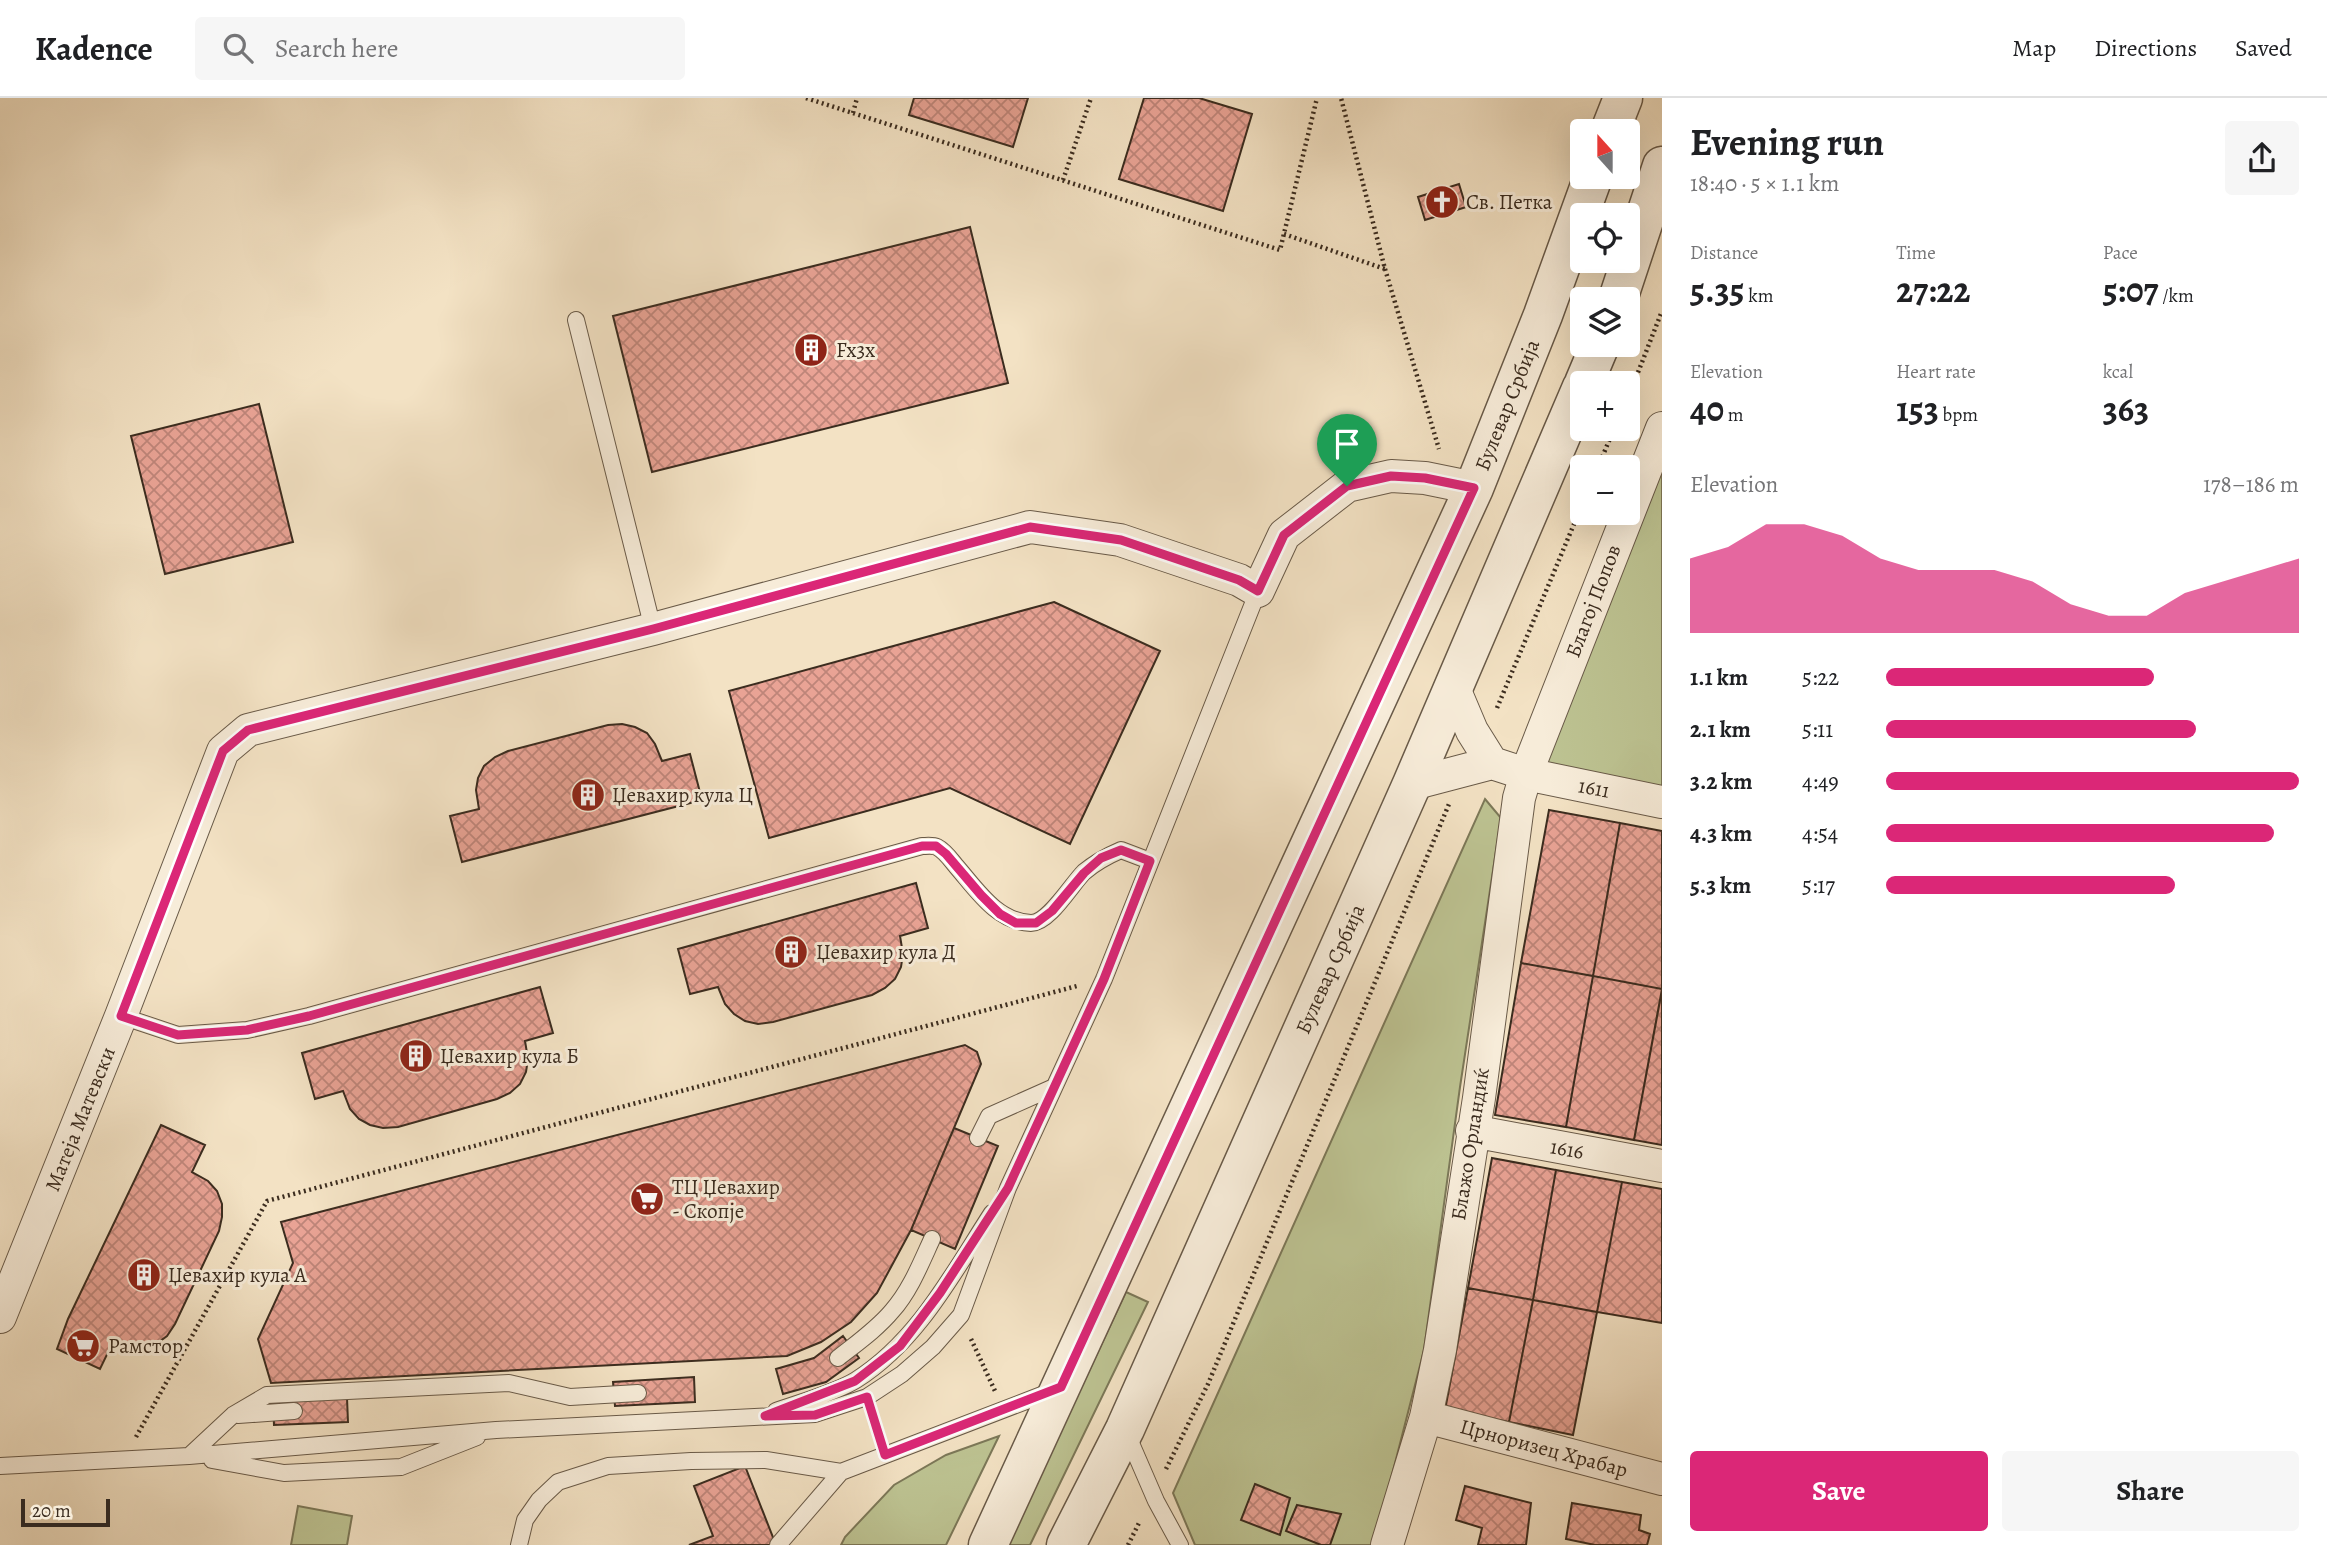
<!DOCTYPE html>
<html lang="en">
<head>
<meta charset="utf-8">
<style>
	:root { --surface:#fff; --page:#f6f6f6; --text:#202124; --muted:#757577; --line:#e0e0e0; --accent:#db2777 }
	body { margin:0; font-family:Alegreya,serif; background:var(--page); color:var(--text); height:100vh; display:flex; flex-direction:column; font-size:26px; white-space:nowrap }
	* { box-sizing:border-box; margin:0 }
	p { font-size:23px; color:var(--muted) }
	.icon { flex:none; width:38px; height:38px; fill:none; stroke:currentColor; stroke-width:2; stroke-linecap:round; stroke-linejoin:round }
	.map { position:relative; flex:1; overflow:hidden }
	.side { display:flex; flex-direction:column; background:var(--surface); width:665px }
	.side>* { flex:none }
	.needle { width:46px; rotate:339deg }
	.tools { position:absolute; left:1570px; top:21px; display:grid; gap:14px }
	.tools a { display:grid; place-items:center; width:70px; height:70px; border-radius:7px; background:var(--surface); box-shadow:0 7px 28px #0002; font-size:35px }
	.scale { position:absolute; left:21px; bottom:18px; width:89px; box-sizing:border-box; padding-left:7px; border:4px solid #3b2c1f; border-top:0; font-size:19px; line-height:24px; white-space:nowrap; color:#3b2c1f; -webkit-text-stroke:5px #f7ecd9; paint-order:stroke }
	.pin { position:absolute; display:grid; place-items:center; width:60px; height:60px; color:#fff; margin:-72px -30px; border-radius:50% 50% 50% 0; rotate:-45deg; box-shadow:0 0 7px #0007 }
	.pin .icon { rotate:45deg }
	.round { display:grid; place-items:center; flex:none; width:74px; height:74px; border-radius:7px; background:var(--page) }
	.headline { display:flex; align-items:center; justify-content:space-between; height:119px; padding:0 28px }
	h1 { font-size:38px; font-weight:700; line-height:52px }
	.metrics { display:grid; grid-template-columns:repeat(3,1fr); gap:10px; height:119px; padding:7px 28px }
	.metrics div { display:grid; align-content:center }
	.metrics b { font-size:35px; font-weight:700 }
	.metrics small { font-size:19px; font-weight:400 }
	.metrics p { font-size:19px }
	.chart { height:196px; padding:14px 28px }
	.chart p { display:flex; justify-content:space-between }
	.chart svg { width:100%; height:126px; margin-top:7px; fill:var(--accent); opacity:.7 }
	.cta { display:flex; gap:14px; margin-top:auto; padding:14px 28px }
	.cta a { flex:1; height:80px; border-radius:7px; background:var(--accent); color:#fff; font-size:28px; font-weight:700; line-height:80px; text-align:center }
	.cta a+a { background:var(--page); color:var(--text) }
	ul { padding:0 28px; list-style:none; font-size:23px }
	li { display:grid; grid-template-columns:112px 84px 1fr; align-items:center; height:52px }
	li i { height:18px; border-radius:9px; background:var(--accent) }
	header { display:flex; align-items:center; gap:42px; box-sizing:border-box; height:98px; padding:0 35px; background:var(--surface); border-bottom:2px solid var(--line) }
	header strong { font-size:33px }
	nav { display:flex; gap:38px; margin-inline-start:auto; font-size:24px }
	.search { width:490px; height:63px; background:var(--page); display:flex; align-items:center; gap:18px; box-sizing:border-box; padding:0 24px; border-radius:7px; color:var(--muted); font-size:26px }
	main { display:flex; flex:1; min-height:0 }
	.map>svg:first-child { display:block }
</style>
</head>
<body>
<header>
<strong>Kadence</strong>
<div class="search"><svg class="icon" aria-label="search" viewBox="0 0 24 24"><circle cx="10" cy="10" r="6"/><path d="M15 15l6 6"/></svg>Search here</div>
<nav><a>Map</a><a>Directions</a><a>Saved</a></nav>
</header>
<main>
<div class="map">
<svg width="1662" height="1447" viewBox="0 0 1662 1447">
	<defs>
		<pattern id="building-cross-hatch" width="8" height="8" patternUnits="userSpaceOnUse" patternTransform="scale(1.75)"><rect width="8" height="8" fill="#e9a395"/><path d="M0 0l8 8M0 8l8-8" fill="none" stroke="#be8579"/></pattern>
	</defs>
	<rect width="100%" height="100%" fill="#f3e2c4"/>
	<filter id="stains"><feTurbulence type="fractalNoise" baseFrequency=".00286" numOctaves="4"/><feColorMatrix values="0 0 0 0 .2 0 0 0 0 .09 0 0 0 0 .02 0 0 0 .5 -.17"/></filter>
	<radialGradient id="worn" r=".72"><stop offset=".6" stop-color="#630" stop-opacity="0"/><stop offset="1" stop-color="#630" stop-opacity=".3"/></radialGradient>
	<path fill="#bdc392" stroke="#7c7858" stroke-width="2" d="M 1662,330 L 1662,702 L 1526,676 Z
		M 1485,701 L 1501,720 L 1460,989 L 1424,1252 L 1374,1447 L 1195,1447 L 1173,1395 Z
		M 1126,1194 L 1148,1204 L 1030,1447 L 1007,1447 Z
		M 999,1338 L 946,1447 L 841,1447 L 845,1439 L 894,1387 L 946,1357 Z
		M 298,1408 L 352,1418 L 347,1447 L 291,1447 Z"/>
	<path fill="url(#building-cross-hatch)" stroke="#3b2c1f" stroke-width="2" d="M 914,0 L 1028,0 L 1013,49 L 909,17 Z
		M 1144,0 L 1199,0 L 1252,16 L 1223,113 L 1119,81 Z
		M 1459,86 L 1466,109 L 1425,122 L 1418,99 Z
		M 970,129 L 1008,285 L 652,374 L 613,218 Z
		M 259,306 L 293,444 L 165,476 L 131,338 Z
		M 1054,504 L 1160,553 L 1070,746 L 950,690 L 769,740 L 729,593 Z
		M 622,626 L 635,629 L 647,635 L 655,646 L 662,663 L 690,656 L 702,702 L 462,764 L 450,718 L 479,711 L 476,692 L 478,680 L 484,668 L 495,659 L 508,653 L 608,627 Z
		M 1549,712 L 1620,725 L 1593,878 L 1521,865 Z
		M 1620,725 L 1662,733 L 1662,891 L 1593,878 Z
		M 916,785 L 928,830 L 900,838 L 903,856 L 901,869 L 895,881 L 885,890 L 872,897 L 773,924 L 758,926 L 745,923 L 734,916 L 725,906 L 718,889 L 690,896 L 678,851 Z
		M 1521,865 L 1593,878 L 1566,1029 L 1495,1017 Z
		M 1593,878 L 1662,891 L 1634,1042 L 1566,1029 Z
		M 540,889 L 553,935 L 525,943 L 528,961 L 526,974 L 520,986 L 510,995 L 497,1001 L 398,1029 L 383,1030 L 370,1027 L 359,1021 L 350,1011 L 343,993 L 315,1001 L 302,955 Z
		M 1662,892 L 1662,1047 L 1634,1042 Z
		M 965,947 L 977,954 L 981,966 L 911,1132 L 877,1195 L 851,1224 L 821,1244 L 787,1258 L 271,1285 L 258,1241 L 293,1165 L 281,1124 Z
		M 161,1027 L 205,1047 L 192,1074 L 208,1083 L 217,1093 L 222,1106 L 222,1119 L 219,1133 L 175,1226 L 167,1238 L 156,1246 L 144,1251 L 130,1251 L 113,1244 L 100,1271 L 57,1251 L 68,1221 Z
		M 954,1030 L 998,1048 L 955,1151 L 911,1132 Z
		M 1492,1060 L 1556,1072 L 1533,1202 L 1468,1190 Z
		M 1556,1072 L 1622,1084 L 1597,1214 L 1533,1202 Z
		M 1622,1084 L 1662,1091 L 1662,1225 L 1597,1214 Z
		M 1468,1190 L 1533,1202 L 1509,1324 L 1445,1312 Z
		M 1533,1202 L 1597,1214 L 1573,1337 L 1509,1324 Z
		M 843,1238 L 859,1260 L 826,1284 L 783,1296 L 776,1271 L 814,1260 Z
		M 694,1279 L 695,1304 L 615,1308 L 613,1284 Z
		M 347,1300 L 348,1324 L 274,1327 L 273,1304 Z
		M 745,1368 L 776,1447 L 689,1447 L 713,1438 L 694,1388 Z
		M 1255,1386 L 1290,1400 L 1280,1437 L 1241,1422 Z
		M 1465,1388 L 1531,1405 L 1526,1447 L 1478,1447 L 1482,1430 L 1456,1422 Z
		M 1572,1405 L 1641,1417 L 1639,1432 L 1650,1436 L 1647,1447 L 1595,1447 L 1566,1441 Z
		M 1297,1407 L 1341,1416 L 1330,1447 L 1321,1447 L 1286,1433 Z"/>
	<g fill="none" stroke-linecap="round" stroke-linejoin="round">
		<g stroke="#695a48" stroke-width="18">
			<path id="service" d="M 576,222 L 653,531
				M 121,918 L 178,937 L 247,932 L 309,918 L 922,748 C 926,748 933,747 937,749 C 945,753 951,762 956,768 C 977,792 997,824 1031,825 C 1049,825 1071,787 1084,774 C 1096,764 1107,758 1121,752 L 1150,763
				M 978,1040 L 989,1018 L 1054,989
				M 838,1260 C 857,1245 877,1231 892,1213 C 910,1193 921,1165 932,1141
				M 776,1313 C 798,1305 837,1294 856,1282 C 918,1243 953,1175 992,1115
				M 238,1317 L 294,1313
				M 1127,1336 L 1156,1403 L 1180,1447
				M 189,1358 L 233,1317 L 267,1297 L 509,1285 L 570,1299 L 638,1295
				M 212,1362 L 284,1375 L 401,1369 L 477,1339
				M 0,1368 L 189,1358 L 496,1332 L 815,1316 L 867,1299 L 902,1276 L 933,1249 L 961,1217 L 1008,1090 L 1104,881 L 1258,493
				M 519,1447 L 525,1422 L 539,1402 L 558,1384 L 608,1368 L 691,1363 L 766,1362 L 841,1374
				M 778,1447 L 841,1374 L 1052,1293"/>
		</g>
		<g stroke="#695a48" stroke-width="34">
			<path id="minor" d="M 1662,330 L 1526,676 L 1662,704
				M 1453,588 L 1472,633 L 1492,665
				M 1412,686 L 1492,665
				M 1472,1033 L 1662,1068
				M 0,1219 L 121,918 L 223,653 L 248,632 L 653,531 L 1030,429 L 1120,442 L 1239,482 L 1258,493 L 1284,437 L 1347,388 L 1391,378 L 1425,380 L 1474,390
				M 1426,1319 L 1662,1381
				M 1387,1447 L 1426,1319 L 1440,1252 L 1479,1000 L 1519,700 L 1526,676 L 1492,665"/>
		</g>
		<g stroke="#695a48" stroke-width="41">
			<path id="tertiary" d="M 1610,33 L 1623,0
				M 1618,201 L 1662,68
				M 1584,285 L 1600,247
				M 988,1447 L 1474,390 L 1543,217 L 1593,79
				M 1066,1447 L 1125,1331 L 1412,686 L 1582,289"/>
		</g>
		<path stroke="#3b2c1f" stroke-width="4.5" stroke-dasharray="2 3.5" stroke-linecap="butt" d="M 806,0 L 1280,152 L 1317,0
			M 853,15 L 857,0
			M 1063,82 L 1091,0
			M 1284,136 L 1385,171 L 1341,0
			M 1385,171 L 1439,351
			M 1628,300 L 1662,213
			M 1598,369 L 1614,331
			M 1497,610 L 1582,407
			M 971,1241 L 995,1293
			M 874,1320 L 879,1338
			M 136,1339 L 267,1103 L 1077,888
			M 1166,1371 L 1208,1286 L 1449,706
			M 1128,1447 L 1140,1423"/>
		<use href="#service" stroke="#f7ecd9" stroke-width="16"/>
		<use href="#minor" stroke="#f7ecd9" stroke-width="32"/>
		<use href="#tertiary" stroke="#f7ecd9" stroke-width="38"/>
	</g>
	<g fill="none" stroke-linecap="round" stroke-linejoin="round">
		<g stroke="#fff" stroke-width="14">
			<path id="route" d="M 1391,378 L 1425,380 L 1474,390 L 1061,1289 L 885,1357 L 867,1299 L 815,1317 L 765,1318 L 855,1283 L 900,1248 L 940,1195 L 1008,1090 L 1104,881 L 1150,763 L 1121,752 L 1101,760 L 1084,775 L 1052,813 L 1036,825 L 1016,825 L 1000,816 L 981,797 L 946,756 L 936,748 L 922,748 L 309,918 L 247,932 L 178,937 L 121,918 L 223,653 L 248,632 L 653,531 L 1030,429 L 1121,442 L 1239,482 L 1258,493 L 1284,437 L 1347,388 Z"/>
		</g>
		<use href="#route" stroke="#db2777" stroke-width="9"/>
	</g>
	<defs>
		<g id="church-disc" transform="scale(1.75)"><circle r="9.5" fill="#8f2418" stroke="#f7ecd9"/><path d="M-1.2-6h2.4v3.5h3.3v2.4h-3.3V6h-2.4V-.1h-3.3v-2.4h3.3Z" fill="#fff"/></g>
		<g id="building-disc" transform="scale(1.75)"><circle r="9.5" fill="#8f2418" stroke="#f7ecd9"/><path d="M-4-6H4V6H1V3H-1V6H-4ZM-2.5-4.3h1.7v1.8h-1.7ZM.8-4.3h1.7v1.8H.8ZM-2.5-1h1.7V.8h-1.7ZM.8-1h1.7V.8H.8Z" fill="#fff"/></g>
		<g id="supermarket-disc" transform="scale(1.75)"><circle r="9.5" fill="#8f2418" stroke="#f7ecd9"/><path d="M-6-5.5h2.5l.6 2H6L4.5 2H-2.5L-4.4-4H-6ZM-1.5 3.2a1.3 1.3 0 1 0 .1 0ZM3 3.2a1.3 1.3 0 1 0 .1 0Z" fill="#fff"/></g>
	</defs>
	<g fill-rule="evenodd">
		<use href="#church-disc" x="1442" y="104"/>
		<use href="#building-disc" x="811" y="252"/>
		<use href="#building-disc" x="588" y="697"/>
		<use href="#building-disc" x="791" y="854"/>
		<use href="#building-disc" x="416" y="958"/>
		<use href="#supermarket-disc" x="647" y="1101"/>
		<use href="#building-disc" x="144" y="1177"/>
		<use href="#supermarket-disc" x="83" y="1248"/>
	</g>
	<g text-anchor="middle" stroke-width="6" stroke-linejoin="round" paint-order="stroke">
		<g font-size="21" fill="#3b2c1f" stroke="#f7ecd9" text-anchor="start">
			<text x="1466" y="111">Св. Петка</text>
			<text x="836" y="259">Fx3x</text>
			<text x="612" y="704">Џевахир кула Ц</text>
			<text x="816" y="861">Џевахир кула Д</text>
			<text x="440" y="965">Џевахир кула Б</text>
			<text x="672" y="1096">ТЦ Џевахир<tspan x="672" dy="24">- Скопје</tspan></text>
			<text x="168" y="1184">Џевахир кула А</text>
			<text x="108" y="1255">Рамстор</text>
		</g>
		<g font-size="21" fill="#3b2c1f" stroke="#f7ecd9">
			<text transform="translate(1507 307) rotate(-68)" y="7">Булевар Србија</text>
			<text transform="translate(1593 503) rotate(-69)" y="7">Благој Попов</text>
			<text transform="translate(1594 690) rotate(11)" y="7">1611</text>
			<text transform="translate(1330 871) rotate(-66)" y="7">Булевар Србија</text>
			<text transform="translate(80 1021) rotate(-68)" y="7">Матеја Матевски</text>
			<text transform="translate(1470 1046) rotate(-81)" y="7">Блажо Орландиќ</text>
			<text transform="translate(1567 1051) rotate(10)" y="7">1616</text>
			<text transform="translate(1544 1350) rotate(15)" y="7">Црноризец Храбар</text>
		</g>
	</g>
	<rect width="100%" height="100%" filter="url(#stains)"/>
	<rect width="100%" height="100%" fill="url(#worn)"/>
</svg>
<div class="tools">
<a><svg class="needle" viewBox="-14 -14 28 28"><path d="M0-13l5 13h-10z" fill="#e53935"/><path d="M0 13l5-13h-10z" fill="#757577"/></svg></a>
<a><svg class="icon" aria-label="locate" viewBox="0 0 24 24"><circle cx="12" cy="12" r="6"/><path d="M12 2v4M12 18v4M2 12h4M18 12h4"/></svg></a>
<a><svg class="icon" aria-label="layers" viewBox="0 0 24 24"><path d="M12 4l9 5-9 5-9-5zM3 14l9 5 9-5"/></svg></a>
<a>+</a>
<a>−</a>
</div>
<div class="scale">20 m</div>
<div class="pin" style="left:1347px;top:388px;background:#1e9e55"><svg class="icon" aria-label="arrive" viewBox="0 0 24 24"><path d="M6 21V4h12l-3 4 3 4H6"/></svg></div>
</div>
<section class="side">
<div class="headline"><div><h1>Evening run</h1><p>18:40 · 5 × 1.1 km</p></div><a class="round"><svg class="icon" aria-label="share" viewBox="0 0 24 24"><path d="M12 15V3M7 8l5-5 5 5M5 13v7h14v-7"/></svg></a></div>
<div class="metrics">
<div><p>Distance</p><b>5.35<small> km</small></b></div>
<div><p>Time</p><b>27:22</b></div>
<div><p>Pace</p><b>5:07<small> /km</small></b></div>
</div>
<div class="metrics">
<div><p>Elevation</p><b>40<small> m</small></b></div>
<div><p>Heart rate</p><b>153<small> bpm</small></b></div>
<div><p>kcal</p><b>363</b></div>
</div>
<div class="chart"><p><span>Elevation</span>178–186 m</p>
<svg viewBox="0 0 160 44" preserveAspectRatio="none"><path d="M0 44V18L10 14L20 6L30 6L40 10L50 18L60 22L70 22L80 22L90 26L100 34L110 38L120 38L130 30L140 26L150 22L160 18V44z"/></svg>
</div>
<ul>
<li><b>1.1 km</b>5:22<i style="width:65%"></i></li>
<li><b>2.1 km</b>5:11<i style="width:75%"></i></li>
<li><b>3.2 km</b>4:49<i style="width:100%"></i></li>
<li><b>4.3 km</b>4:54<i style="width:94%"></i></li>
<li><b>5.3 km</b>5:17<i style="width:70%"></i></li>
</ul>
<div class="cta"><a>Save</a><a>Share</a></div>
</section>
</main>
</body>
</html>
